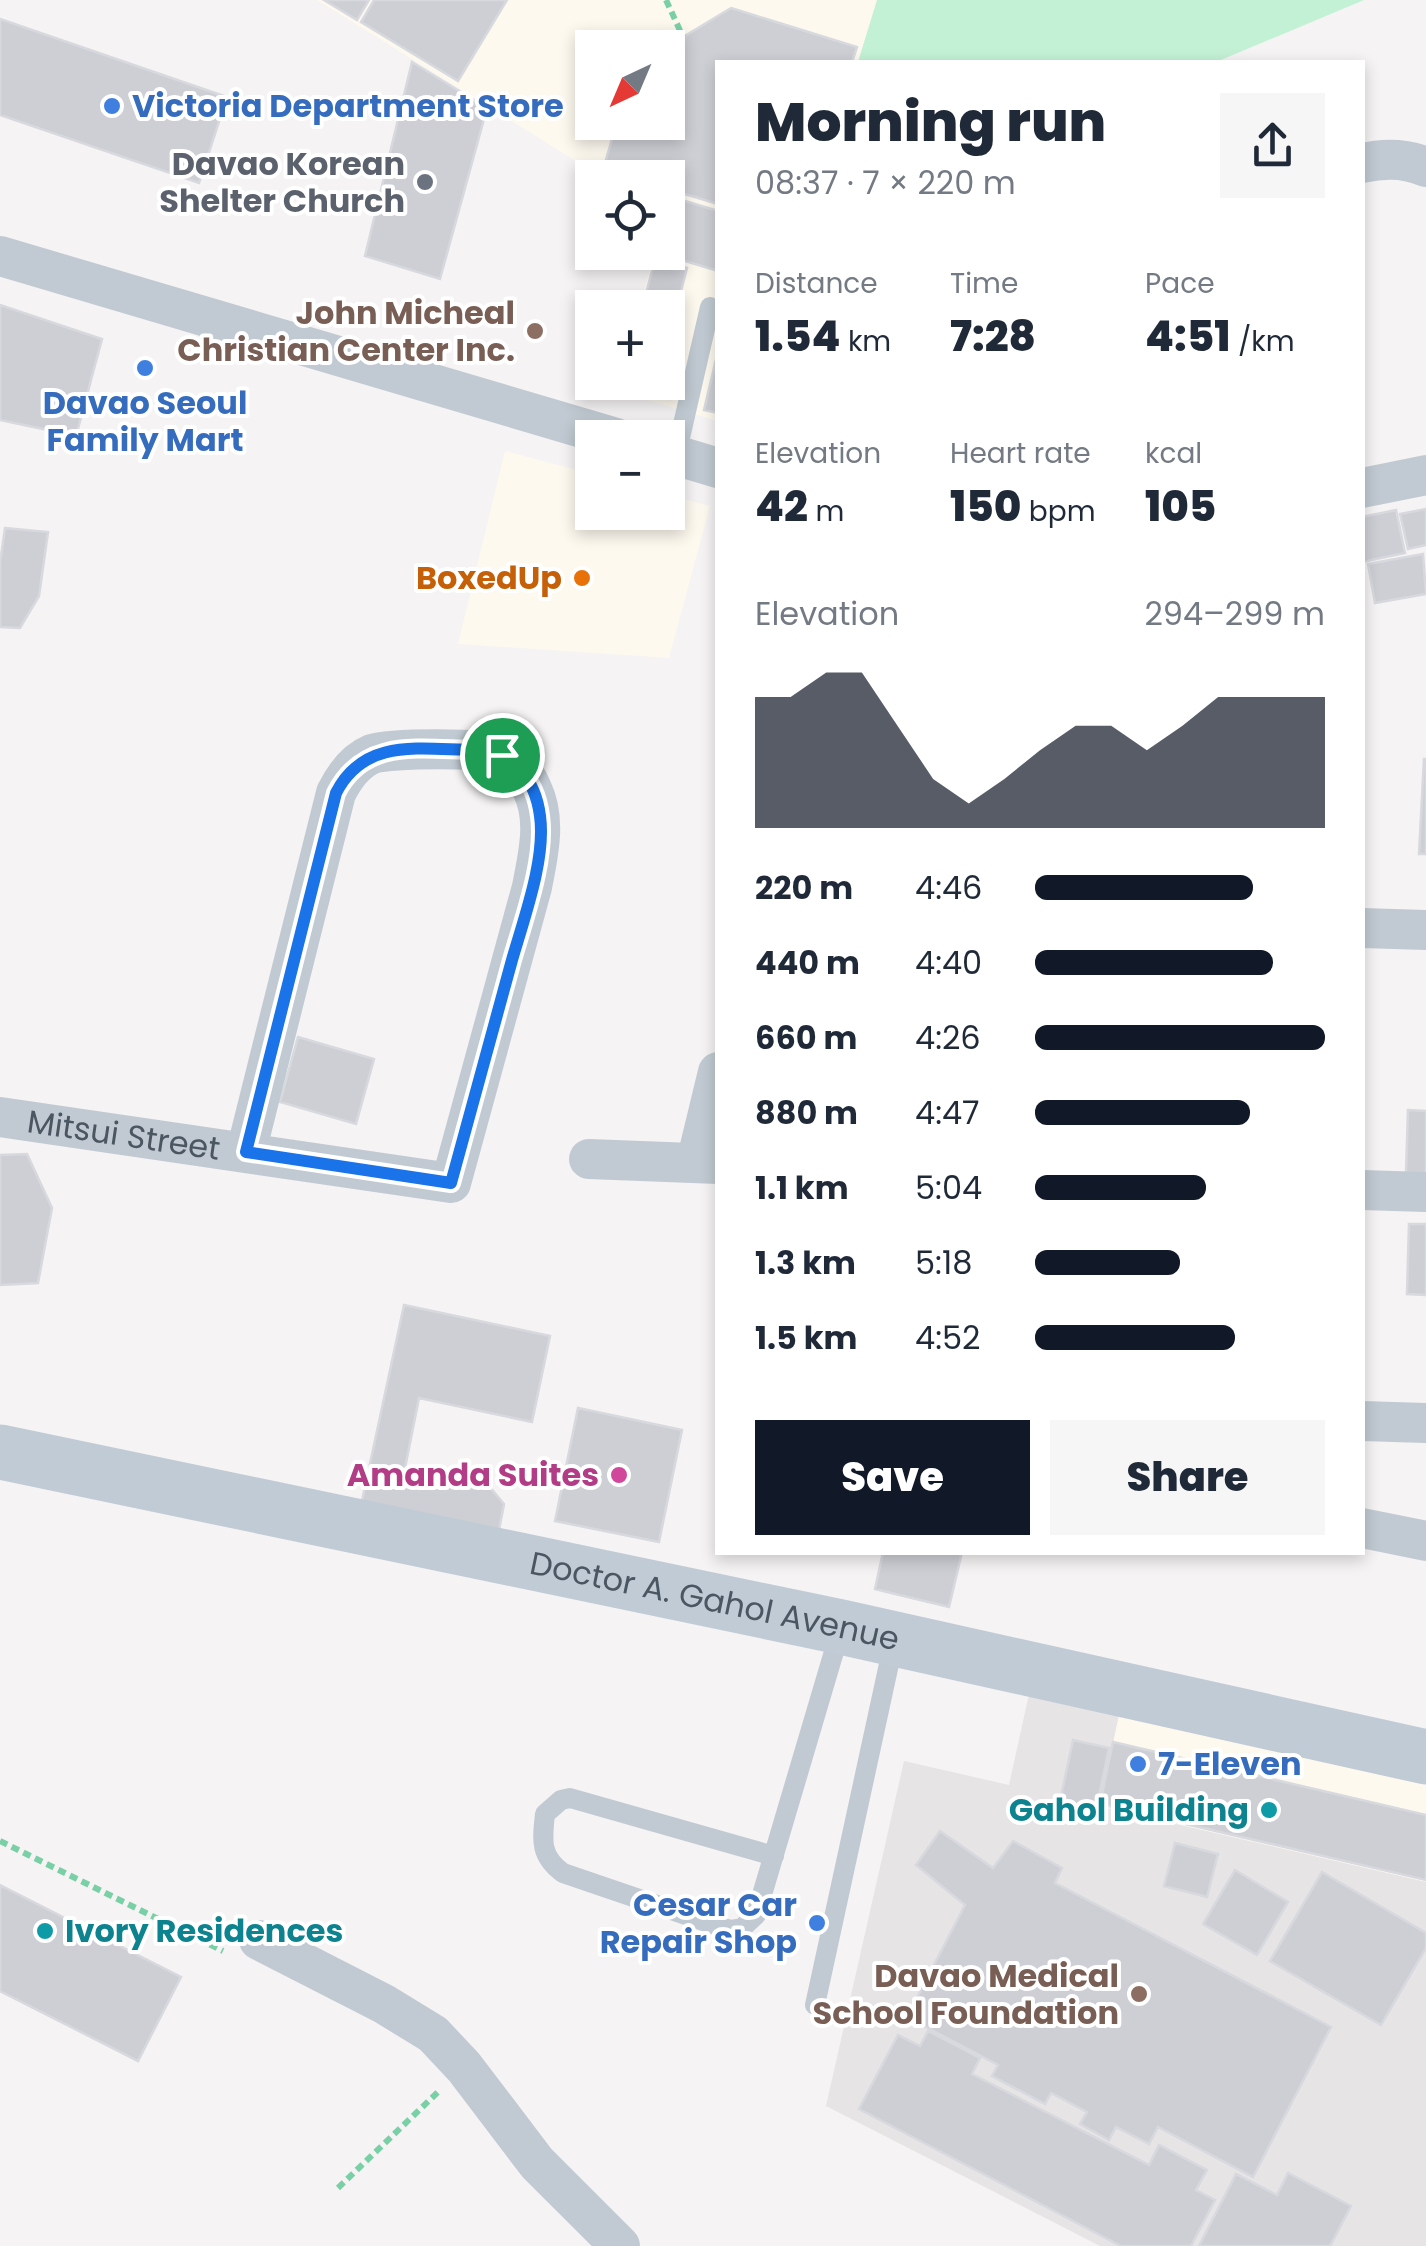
<!DOCTYPE html>
<html lang="en">
<head>
<meta charset="utf-8">
<style>
	:root { --surface:#fff; --page:#f6f6f7; --text:#1f2937; --muted:#747a83; --accent:#111827 }
	body { margin:0; font-family:Poppins,sans-serif; background:var(--page); color:var(--text); height:100vh; display:flex; flex-direction:column; font-size:38px; white-space:nowrap }
	* { box-sizing:border-box; margin:0 }
	p { font-size:32px; color:var(--muted) }
	.icon { flex:none; width:55px; height:55px; fill:none; stroke:currentColor; stroke-width:2; stroke-linecap:round; stroke-linejoin:round }
	.map { position:relative; flex:1; overflow:hidden }
	.sheet { position:absolute; left:715px; top:60px; width:650px; height:1495px; display:flex; flex-direction:column; background:var(--surface); border-radius:0px; box-shadow:0 5px 15px #0003 }
	.sheet>* { flex:none }
	.needle { width:65px; rotate:224deg }
	.buttons { position:absolute; left:575px; top:30px; display:grid; gap:20px }
	.buttons a { display:grid; place-items:center; width:110px; height:110px; border-radius:0px; background:var(--surface); box-shadow:0 5px 15px #0003; font-size:50px }
	.pin { position:absolute; display:grid; place-items:center; width:85px; height:85px; color:#fff; margin:-42px; border:5px solid #fff; border-radius:50%; box-shadow:0 2px 10px #0007 }
	.round { display:grid; place-items:center; flex:none; width:105px; height:105px; border-radius:0px; background:var(--page) }
	.headline { display:flex; align-items:center; justify-content:space-between; height:170px; padding:0 40px }
	h1 { font-size:55px; font-weight:800; line-height:75px }
	.metrics { display:grid; grid-template-columns:repeat(3,1fr); gap:15px; height:170px; padding:10px 40px }
	.metrics div { display:grid; align-content:center }
	.metrics b { font-size:42px; font-weight:800 }
	.metrics small { font-size:28px; font-weight:400 }
	.metrics p { font-size:28px }
	.chart { height:280px; padding:20px 40px }
	.chart p { display:flex; justify-content:space-between }
	.chart svg { width:100%; height:180px; margin-top:10px; fill:var(--accent); opacity:.7 }
	.action { display:flex; gap:20px; margin-top:auto; padding:20px 40px }
	.action a { flex:1; height:115px; border-radius:0px; background:var(--accent); color:#fff; font-size:40px; font-weight:800; line-height:115px; text-align:center }
	.action a+a { background:var(--page); color:var(--text) }
	ul { padding:0 40px; list-style:none; font-size:32px }
	li { display:grid; grid-template-columns:160px 120px 1fr; align-items:center; height:75px }
	li i { height:25px; border-radius:12px; background:var(--accent) }
	.map>svg:first-child { display:block }
</style>
</head>
<body>
<div class="map">
<svg width="1426" height="2246" viewBox="0 0 1426 2246">
	<rect width="100%" height="100%" fill="#f5f3f3"/>
	<path fill="#fdf9ef" fill-rule="evenodd" d="M 317,0 L 877,0 L 858,62 L 718,62 L 717,421 L 614,390 L 617,383 L 668,382 L 668,308 L 639,307 L 655,253 L 668,252 L 668,209 L 672,194 L 668,192 L 668,178 L 623,177 L 579,163 ZM 592,48 L 668,48 L 668,122 L 592,122 Z
		M 505,451 L 592,474 L 592,512 L 668,512 L 668,495 L 710,506 L 669,658 L 458,644 Z
		M 1119,1715 L 1426,1785 L 1426,1882 L 1099,1806 Z"/>
	<path fill="#e6e4e5" d="M 1029,1694 L 1119,1715 L 1099,1806 L 1426,1882 L 1426,2246 L 1100,2246 L 826,2106 L 904,1761 L 1009,1785 Z"/>
	<path fill="#c3f1d5" d="M 877,0 L 1364,0 L 1216,62 L 858,62 Z"/>
	<path fill="#cdcfd5" stroke="#d7d9de" stroke-width="2.5" d="M 324,0 L 369,0 L 357,20 Z
		M 374,0 L 507,0 L 458,81 L 361,22 Z
		M 731,8 L 857,47 L 852,62 L 718,62 L 718,204 L 668,189 L 668,178 L 630,178 L 603,170 L 617,122 L 668,122 L 665,48 Z
		M 0,19 L 227,97 L 199,183 L 0,115 Z
		M 412,62 L 487,108 L 440,279 L 365,256 Z
		M 675,198 L 718,211 L 718,271 L 659,253 L 668,252 L 668,223 Z
		M 655,260 L 687,268 L 668,341 L 668,308 L 642,308 Z
		M 0,305 L 102,339 L 76,436 L 0,420 Z
		M 718,351 L 718,413 L 704,410 Z
		M 1426,509 L 1426,545 L 1408,549 L 1400,514 Z
		M 1396,510 L 1405,553 L 1362,562 L 1362,517 Z
		M 5,528 L 48,532 L 39,596 L 20,628 L 0,627 L 0,563 Z
		M 1423,554 L 1426,594 L 1375,603 L 1368,564 Z
		M 1424,759 L 1426,759 L 1426,854 L 1419,854 Z
		M 298,1037 L 374,1059 L 356,1124 L 280,1102 Z
		M 1408,1110 L 1426,1111 L 1426,1173 L 1406,1173 Z
		M 27,1154 L 52,1208 L 38,1283 L 0,1285 L 0,1155 Z
		M 1409,1224 L 1426,1224 L 1426,1295 L 1407,1294 Z
		M 404,1305 L 550,1336 L 532,1422 L 419,1398 L 405,1468 L 488,1485 L 504,1504 L 499,1530 L 362,1501 Z
		M 578,1408 L 682,1430 L 659,1542 L 555,1521 Z
		M 883,1552 L 962,1552 L 949,1607 L 875,1589 Z
		M 1073,1740 L 1109,1748 L 1095,1815 L 1059,1806 Z
		M 1113,1742 L 1426,1815 L 1426,1880 L 1100,1804 Z
		M 940,1831 L 993,1868 L 1013,1841 L 1062,1868 L 1055,1883 L 1331,2027 L 1253,2177 L 1158,2127 L 1149,2144 L 1116,2127 L 1109,2140 L 1080,2124 L 1087,2112 L 1051,2093 L 1045,2104 L 992,2076 L 998,2065 L 907,2017 L 965,1905 L 916,1865 Z
		M 1175,1843 L 1218,1854 L 1207,1897 L 1164,1886 Z
		M 1235,1870 L 1288,1902 L 1257,1955 L 1203,1924 Z
		M 1322,1872 L 1426,1933 L 1426,1948 L 1381,2025 L 1270,1961 Z
		M 0,1885 L 181,1977 L 138,2061 L 0,1991 Z
		M 928,2031 L 980,2058 L 972,2074 L 1149,2165 L 1159,2145 L 1207,2170 L 1196,2190 L 1215,2200 L 1191,2246 L 1121,2246 L 859,2109 L 898,2035 L 920,2046 Z
		M 1288,2173 L 1351,2206 L 1330,2246 L 1199,2246 L 1236,2174 L 1277,2195 Z"/>
	<g fill="none" stroke-linecap="round" stroke-linejoin="round">
		<path stroke="#7ad0a6" stroke-width="6" stroke-dasharray="8 5" stroke-linecap="butt" d="M 666,0 L 683,37
			M 0,1841 L 223,1951
			M 338,2188 L 438,2092"/>
		<path stroke="#c1cad2" stroke-width="20" d="M 676,455 L 710,307
			M 774,1856 L 570,1798 L 561,1800 L 545,1814 C 542,1841 540,1856 563,1873 L 730,1930 L 742,1928 L 756,1915 L 841,1628
			M 815,2005 L 894,1641"/>
		<g stroke="#c1cad2" stroke-width="40">
			<path d="M 1362,163 C 1384,158 1406,158 1426,167"/>
			<path d="M 0,256 L 616,438"/>
			<path d="M 668,453 L 718,468"/>
			<path d="M 1362,488 L 1426,475"/>
			<path d="M 1362,928 L 1426,930"/>
			<path id="s1" d="M 0,1117 L 451,1183 L 532,887 C 538,855 547,820 532,789 C 527,776 515,761 502,755 C 485,747 390,748 372,754 C 355,761 344,777 336,793 L 246,1152"/>
			<path d="M 589,1159 L 718,1164"/>
			<path d="M 696,1163 L 718,1072"/>
			<path d="M 1362,1190 L 1426,1192"/>
			<path d="M 1362,1421 L 1426,1423"/>
			<path d="M 1362,1528 L 1426,1541"/>
			<path d="M 259,1940 L 384,2004 L 433,2034 L 464,2067 L 537,2163 L 620,2246"/>
		</g>
		<path stroke="#c1cbd6" stroke-width="55" id="s2" d="M 0,1452 L 841,1627 L 1426,1757"/>
	</g>
	<g fill="none" stroke-linecap="round" stroke-linejoin="round">
		<g stroke="#fff" stroke-width="20">
			<path id="route" d="M 477,750 C 514,757 535,777 540,816 C 546,859 524,918 512,960 C 492,1034 471,1109 451,1183 L 246,1152 L 336,793 C 365,736 423,750 477,750 Z"/>
		</g>
		<use href="#route" stroke="#1a73e8" stroke-width="12"/>
	</g>
	<g fill="#3f7fe0" stroke="#fff" stroke-width="4">
		<circle cx="112" cy="106" r="10"/>
		<circle cx="145" cy="368" r="10"/>
		<circle cx="1138" cy="1764" r="10"/>
		<circle cx="817" cy="1923" r="10"/>
	</g>
	<circle fill="#6b7280" stroke="#fff" stroke-width="4" cx="425" cy="182" r="10"/>
	<g fill="#8d6e63" stroke="#fff" stroke-width="4">
		<circle cx="535" cy="331" r="10"/>
		<circle cx="1139" cy="1994" r="10"/>
	</g>
	<circle fill="#e8710a" stroke="#fff" stroke-width="4" cx="582" cy="578" r="10"/>
	<circle fill="#d1479c" stroke="#fff" stroke-width="4" cx="619" cy="1475" r="10"/>
	<g fill="#0f9aa8" stroke="#fff" stroke-width="4">
		<circle cx="1269" cy="1810" r="10"/>
		<circle cx="45" cy="1931" r="10"/>
	</g>
	<g text-anchor="middle" stroke-width="8" stroke-linejoin="round" paint-order="stroke">
		<g font-size="32" font-weight="bold" fill="#366cbe" stroke="#fff" text-anchor="start">
			<text x="132" y="117">Victoria Department Store</text>
			<text x="145" y="414" text-anchor="middle">Davao Seoul<tspan x="145" dy="37">Family Mart</tspan></text>
			<text x="1158" y="1775">7-Eleven</text>
			<text x="797" y="1916" text-anchor="end">Cesar Car<tspan x="797" dy="37">Repair Shop</tspan></text>
		</g>
		<g font-size="32" font-weight="bold" fill="#5b616d" stroke="#fff" text-anchor="end">
			<text x="405" y="175">Davao Korean<tspan x="405" dy="37">Shelter Church</tspan></text>
		</g>
		<g font-size="32" font-weight="bold" fill="#785e54" stroke="#fff" text-anchor="end">
			<text x="515" y="324">John Micheal<tspan x="515" dy="37">Christian Center Inc.</tspan></text>
			<text x="1119" y="1987">Davao Medical<tspan x="1119" dy="37">School Foundation</tspan></text>
		</g>
		<g font-size="32" font-weight="bold" fill="#c56008" stroke="#fff" text-anchor="end">
			<text x="562" y="589">BoxedUp</text>
		</g>
		<g font-size="32" fill="#4a5661" stroke="#fff">
			<text dy="11" stroke="none"><textPath href="#s1" startOffset="125">Mitsui Street</textPath></text>
			<text dy="11" stroke="none"><textPath href="#s2" startOffset="730">Doctor A. Gahol Avenue</textPath></text>
		</g>
		<g font-size="32" font-weight="bold" fill="#b23c85" stroke="#fff" text-anchor="end">
			<text x="599" y="1486">Amanda Suites</text>
		</g>
		<g font-size="32" font-weight="bold" fill="#0d838f" stroke="#fff" text-anchor="end">
			<text x="1249" y="1821">Gahol Building</text>
			<text x="65" y="1942" text-anchor="start">Ivory Residences</text>
		</g>
	</g>
</svg>
<div class="buttons">
<a><svg class="needle" viewBox="-14 -14 28 28"><path d="M0-13l5 13h-10z" fill="#e53935"/><path d="M0 13l5-13h-10z" fill="#747a83"/></svg></a>
<a><svg class="icon" aria-label="locate" viewBox="0 0 24 24"><circle cx="12" cy="12" r="6"/><path d="M12 2v4M12 18v4M2 12h4M18 12h4"/></svg></a>
<a>+</a>
<a>−</a>
</div>
<div class="pin" style="left:502px;top:755px;background:#1e9e55"><svg class="icon" aria-label="arrive" viewBox="0 0 24 24"><path d="M6 21V4h12l-3 4 3 4H6"/></svg></div>
<section class="sheet">
<div class="headline"><div><h1>Morning run</h1><p>08:37 · 7 × 220 m</p></div><a class="round"><svg class="icon" aria-label="share" viewBox="0 0 24 24"><path d="M12 15V3M7 8l5-5 5 5M5 13v7h14v-7"/></svg></a></div>
<div class="metrics">
<div><p>Distance</p><b>1.54<small> km</small></b></div>
<div><p>Time</p><b>7:28</b></div>
<div><p>Pace</p><b>4:51<small> /km</small></b></div>
</div>
<div class="metrics">
<div><p>Elevation</p><b>42<small> m</small></b></div>
<div><p>Heart rate</p><b>150<small> bpm</small></b></div>
<div><p>kcal</p><b>105</b></div>
</div>
<div class="chart"><p><span>Elevation</span>294–299 m</p>
<svg viewBox="0 0 160 44" preserveAspectRatio="none"><path d="M0 44V12L10 12L20 6L30 6L40 19L50 32L60 38L70 32L80 25L90 19L100 19L110 25L120 19L130 12L140 12L150 12L160 12V44z"/></svg>
</div>
<ul>
<li><b>220 m</b>4:46<i style="width:75%"></i></li>
<li><b>440 m</b>4:40<i style="width:82%"></i></li>
<li><b>660 m</b>4:26<i style="width:100%"></i></li>
<li><b>880 m</b>4:47<i style="width:74%"></i></li>
<li><b>1.1 km</b>5:04<i style="width:59%"></i></li>
<li><b>1.3 km</b>5:18<i style="width:50%"></i></li>
<li><b>1.5 km</b>4:52<i style="width:69%"></i></li>
</ul>
<div class="action"><a>Save</a><a>Share</a></div>
</section>
</div>
</body>
</html>
